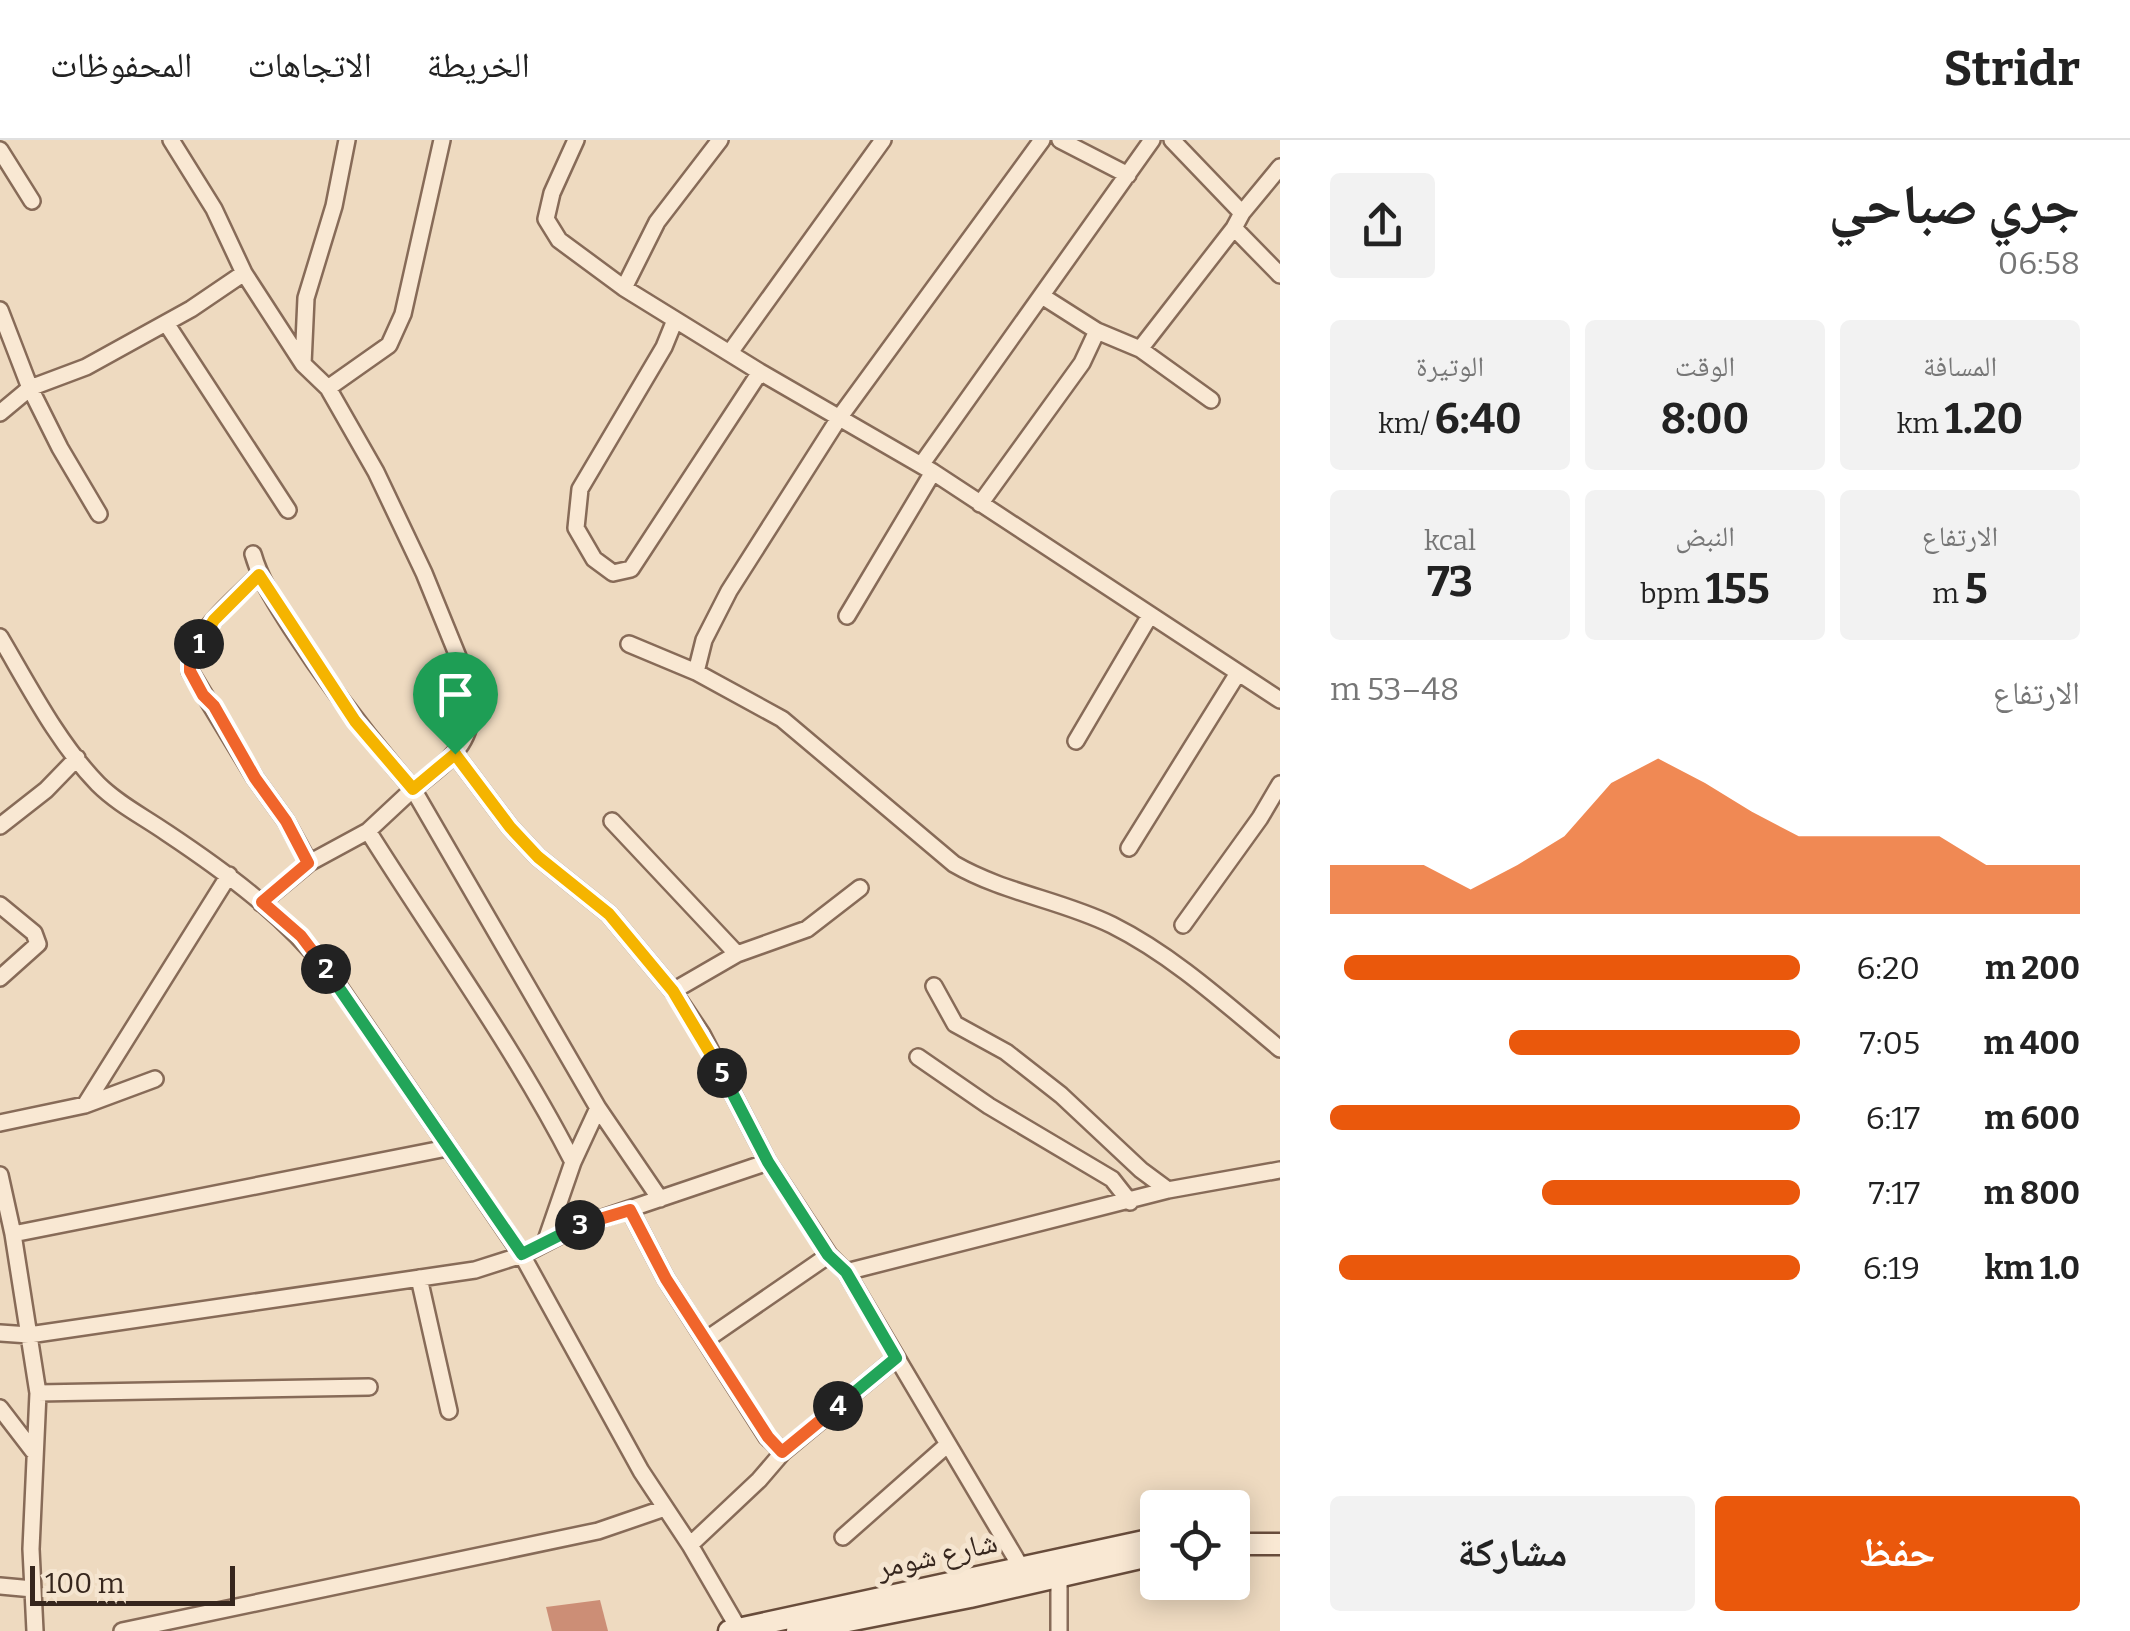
<!DOCTYPE html>
<html lang="ar">
<head>
<meta charset="utf-8">
<style>
	:root { --surface:#fff; --page:#f2f2f2; --text:#222; --muted:#767676; --line:#e0e0e0; --accent:#ea580c }
	body { margin:0; font-family:Bitter,"Noto Naskh Arabic",serif; background:var(--page); color:var(--text); direction:rtl; height:100vh; display:flex; flex-direction:column; font-size:38px; white-space:nowrap }
	* { box-sizing:border-box; margin:0 }
	p { font-size:32px; color:var(--muted) }
	.icon { flex:none; width:55px; height:55px; fill:none; stroke:currentColor; stroke-width:2; stroke-linecap:round; stroke-linejoin:round }
	.map { position:relative; flex:1; overflow:hidden; direction:ltr }
	.sheet { display:flex; flex-direction:column; background:var(--surface); width:850px }
	.sheet>* { flex:none }
	.fabs { position:absolute; left:1140px; top:1350px; display:grid; gap:20px }
	.fabs a { display:grid; place-items:center; width:110px; height:110px; border-radius:10px; background:var(--surface); box-shadow:0 5px 25px #0003; font-size:50px }
	.scale { position:absolute; left:30px; bottom:25px; width:205px; box-sizing:border-box; padding-left:10px; border:5px solid #36261d; border-top:0; font-size:28px; line-height:35px; white-space:nowrap; color:#36261d; -webkit-text-stroke:8px #f5e5d0; paint-order:stroke }
	.pin { position:absolute; display:grid; place-items:center; width:85px; height:85px; color:#fff; margin:-102px -42px; border-radius:50% 50% 50% 0; rotate:-45deg; box-shadow:0 0 10px #0007 }
	.pin .icon { rotate:45deg }
	.km { position:absolute; width:50px; height:50px; margin:-25px; border-radius:50%; background:#222; color:#fff; font-size:28px; line-height:50px; text-align:center }
	.round { display:grid; place-items:center; flex:none; width:105px; height:105px; border-radius:10px; background:var(--page) }
	.overview { display:flex; align-items:center; justify-content:space-between; height:170px; padding:0 50px }
	h1 { font-size:55px; font-weight:700; line-height:75px }
	.metrics { display:grid; grid-template-columns:repeat(3,1fr); gap:15px; height:170px; padding:10px 50px }
	.metrics div { display:grid; align-content:center; border-radius:10px; background:var(--page); text-align:center }
	.metrics b { font-size:42px; font-weight:700 }
	.metrics small { font-size:28px; font-weight:400 }
	.metrics p { font-size:28px }
	.chart { height:280px; padding:20px 50px }
	.chart p { display:flex; justify-content:space-between }
	.chart svg { width:100%; height:180px; margin-top:10px; fill:var(--accent); opacity:.7 }
	.primary-button { display:flex; gap:20px; margin-top:auto; padding:20px 50px }
	.primary-button a { flex:1; height:115px; border-radius:10px; background:var(--accent); color:#fff; font-size:40px; font-weight:700; line-height:115px; text-align:center }
	.primary-button a+a { background:var(--page); color:var(--text) }
	ul { padding:0 50px; list-style:none; font-size:32px }
	li { display:grid; grid-template-columns:160px 120px 1fr; align-items:center; height:75px }
	li i { height:25px; border-radius:12px; background:var(--accent) }
	header { display:flex; align-items:center; gap:60px; box-sizing:border-box; height:140px; padding:0 50px; background:var(--surface); border-bottom:2px solid var(--line) }
	header strong { font-size:48px }
	nav { display:flex; gap:55px; margin-inline-start:auto; font-size:35px }
	main { display:flex; flex:1; min-height:0 }
	.map>svg:first-child { display:block }
</style>
</head>
<body>
<header>
<strong>Stridr</strong>
<nav><a>الخريطة</a><a>الاتجاهات</a><a>المحفوظات</a></nav>
</header>
<main>
<section class="sheet">
<div class="overview"><div><h1>جري صباحي</h1><p>06:58</p></div><a class="round"><svg class="icon" aria-label="share" viewBox="0 0 24 24"><path d="M12 15V3M7 8l5-5 5 5M5 13v7h14v-7"/></svg></a></div>
<div class="metrics">
<div><p>المسافة</p><b>1.20<small> km</small></b></div>
<div><p>الوقت</p><b>8:00</b></div>
<div><p>الوتيرة</p><b>6:40<small> /km</small></b></div>
</div>
<div class="metrics">
<div><p>الارتفاع</p><b>5<small> m</small></b></div>
<div><p>النبض</p><b>155<small> bpm</small></b></div>
<div><p>kcal</p><b>73</b></div>
</div>
<div class="chart"><p><span>الارتفاع</span>48–53 m</p>
<svg viewBox="0 0 160 44" preserveAspectRatio="none"><path d="M0 44V32L10 32L20 32L30 38L40 32L50 25L60 12L70 6L80 12L90 19L100 25L110 25L120 25L130 25L140 32L150 32L160 32V44z"/></svg>
</div>
<ul>
<li><b>200 m</b>6:20<i style="width:97%"></i></li>
<li><b>400 m</b>7:05<i style="width:62%"></i></li>
<li><b>600 m</b>6:17<i style="width:100%"></i></li>
<li><b>800 m</b>7:17<i style="width:55%"></i></li>
<li><b>1.0 km</b>6:19<i style="width:98%"></i></li>
</ul>
<div class="primary-button"><a>حفظ</a><a>مشاركة</a></div>
</section>
<div class="map">
<svg width="1280" height="1491" viewBox="0 0 1280 1491">
	<rect width="100%" height="100%" fill="#eedac0"/>
	<path fill="#cc8e76" d="M 600,1460 L 608,1491 L 552,1491 L 546,1467 Z"/>
	<g fill="none" stroke-linecap="round" stroke-linejoin="round">
		<g stroke="#876b58" stroke-width="20">
			<path id="street" d="M 576,0 L 552,53 L 546,79 L 559,100 L 624,148 L 760,232 L 933,332 L 1280,560
				M 1060,0 L 1128,35
				M 0,10 L 32,61
				M 1242,73 L 1280,27
				M 1234,88 L 1280,135
				M 244,133 L 303,224 L 328,248 L 376,332 L 424,433 L 472,551 C 476,604 450,619 413,649 L 598,968 L 573,1022 L 545,1103
				M 624,148 L 657,82 L 720,0
				M 1042,156 L 1097,191 L 1140,209 L 1211,260
				M 0,170 L 30,248 L 60,308 L 99,374
				M 675,180 L 664,207 L 580,349 L 576,388 L 594,419 L 613,433 L 631,429 L 760,232
				M 166,183 L 288,370
				M 1140,209 L 1234,88 L 1242,73 L 1172,0
				M 731,211 L 883,0
				M 303,224 L 306,158 L 334,66 L 347,0
				M 328,248 L 389,205 L 403,174 L 442,0
				M 0,273 L 30,248 L 86,227 L 191,169 L 244,133 L 214,69 L 171,0
				M 921,325 L 1152,0
				M 980,364 L 1082,223 L 1097,191
				M 253,414 C 261,442 277,465 292,489 C 329,546 369,598 413,649 L 368,691 L 309,723 L 261,763
				M 259,435 C 235,460 189,494 190,531 L 255,638 L 286,681 L 309,723
				M 847,476 L 933,332
				M 0,497 C 29,546 58,603 98,644 C 118,664 144,677 167,693 C 227,733 284,775 329,832 L 522,1115 L 641,1331 L 690,1405 L 740,1491
				M 629,504 L 696,532 L 782,579 L 954,724 C 1004,753 1061,760 1112,785 C 1174,816 1227,865 1280,909
				M 696,532 L 704,500 L 729,451 L 839,278 L 1042,0
				M 1076,601 L 1149,477
				M 455,614 L 510,687 L 538,717 L 609,774 L 673,851 L 702,894 L 768,1022 L 829,1115 L 846,1132 L 1025,1434
				M 612,681 L 737,814
				M 0,686 L 46,650 L 77,618
				M 368,691 C 437,801 514,907 573,1022
				M 1129,708 L 1238,533
				M 0,765 L 34,793 L 38,804 L 0,838
				M 1183,785 L 1260,678 L 1280,644
				M 934,846 L 955,884 L 1006,912 L 1061,955 L 1141,1030 L 1168,1050
				M 673,851 L 737,814 L 807,789 L 860,748
				M 918,917 L 989,966 L 1112,1039 L 1130,1062
				M 85,965 L 229,735
				M 598,968 L 660,1059
				M 0,983 L 85,965 L 155,939
				M 0,1035 L 13,1094 L 38,1253 L 31,1409 L 35,1491
				M 630,1070 L 666,1139 L 767,1297 L 783,1312 L 896,1218
				M 13,1094 L 447,1008
				M 846,1132 L 1168,1050 L 1280,1030
				M 419,1138 L 449,1271
				M 0,1193 L 29,1195 L 475,1130 L 522,1115 L 576,1087 L 768,1022
				M 707,1199 L 829,1115
				M 38,1253 L 369,1247
				M 0,1268 L 33,1311
				M 843,1397 L 947,1305
				M 690,1405 L 759,1340 L 783,1312
				M 0,1446 L 33,1449
				M 122,1491 L 598,1391 L 665,1368
				M 1059,1491 L 1059,1437"/>
		</g>
		<g stroke="#684c3b" stroke-width="25">
			<path id="secondary" d="M 1232,1404 L 1280,1404
				M 729,1491 L 1158,1398
				M 797,1491 L 970,1457 L 1158,1414"/>
		</g>
		<use href="#street" stroke="#f9e8d3" stroke-width="15"/>
		<use href="#secondary" stroke="#f9e8d3" stroke-width="20"/>
	</g>
	<g fill="none" stroke-linecap="round" stroke-linejoin="round">
		<g stroke="#fff" stroke-width="20">
			<path id="split-1" d="M 199,504 L 214,480 L 259,435 L 355,581 L 413,649 L 455,614"/>
		</g>
		<g stroke="#fff" stroke-width="20">
			<path id="split-2" d="M 199,504 L 190,517 L 190,531 L 203,555 L 214,566 L 255,638 L 286,681 L 308,723 L 262,762 L 301,796 L 326,829"/>
		</g>
		<g stroke="#fff" stroke-width="20">
			<path id="split-3" d="M 326,829 L 522,1114 L 580,1085"/>
		</g>
		<g stroke="#fff" stroke-width="20">
			<path id="split-4" d="M 580,1085 L 630,1070 L 666,1139 L 768,1297 L 782,1312 L 838,1266"/>
		</g>
		<g stroke="#fff" stroke-width="20">
			<path id="split-5" d="M 722,933 L 768,1022 L 828,1115 L 846,1132 L 896,1218 L 838,1266"/>
		</g>
		<g stroke="#fff" stroke-width="20">
			<path id="split-6" d="M 455,614 L 510,687 L 538,717 L 609,774 L 673,851 L 722,933"/>
		</g>
		<use href="#split-1" stroke="#f5b400" stroke-width="12"/>
		<use href="#split-2" stroke="#f0652b" stroke-width="12"/>
		<use href="#split-3" stroke="#22a559" stroke-width="12"/>
		<use href="#split-4" stroke="#f0652b" stroke-width="12"/>
		<use href="#split-5" stroke="#22a559" stroke-width="12"/>
		<use href="#split-6" stroke="#f5b400" stroke-width="12"/>
	</g>
	<g text-anchor="middle" stroke-width="10" stroke-linejoin="round" paint-order="stroke">
		<g font-size="30" fill="#36261d" stroke="#f5e5d0">
			<text transform="translate(937 1415) rotate(-13)" y="10">شارع شومر</text>
		</g>
	</g>
</svg>
<div class="fabs">
<a><svg class="icon" aria-label="locate" viewBox="0 0 24 24"><circle cx="12" cy="12" r="6"/><path d="M12 2v4M12 18v4M2 12h4M18 12h4"/></svg></a>
</div>
<div class="scale">100 m</div>
<div class="pin" style="left:455px;top:614px;background:#1e9e55"><svg class="icon" aria-label="arrive" viewBox="0 0 24 24"><path d="M6 21V4h12l-3 4 3 4H6"/></svg></div>
<b class="km" style="left:199px;top:504px">1</b>
<b class="km" style="left:326px;top:829px">2</b>
<b class="km" style="left:580px;top:1085px">3</b>
<b class="km" style="left:838px;top:1266px">4</b>
<b class="km" style="left:722px;top:933px">5</b>
</div>
</main>
</body>
</html>
